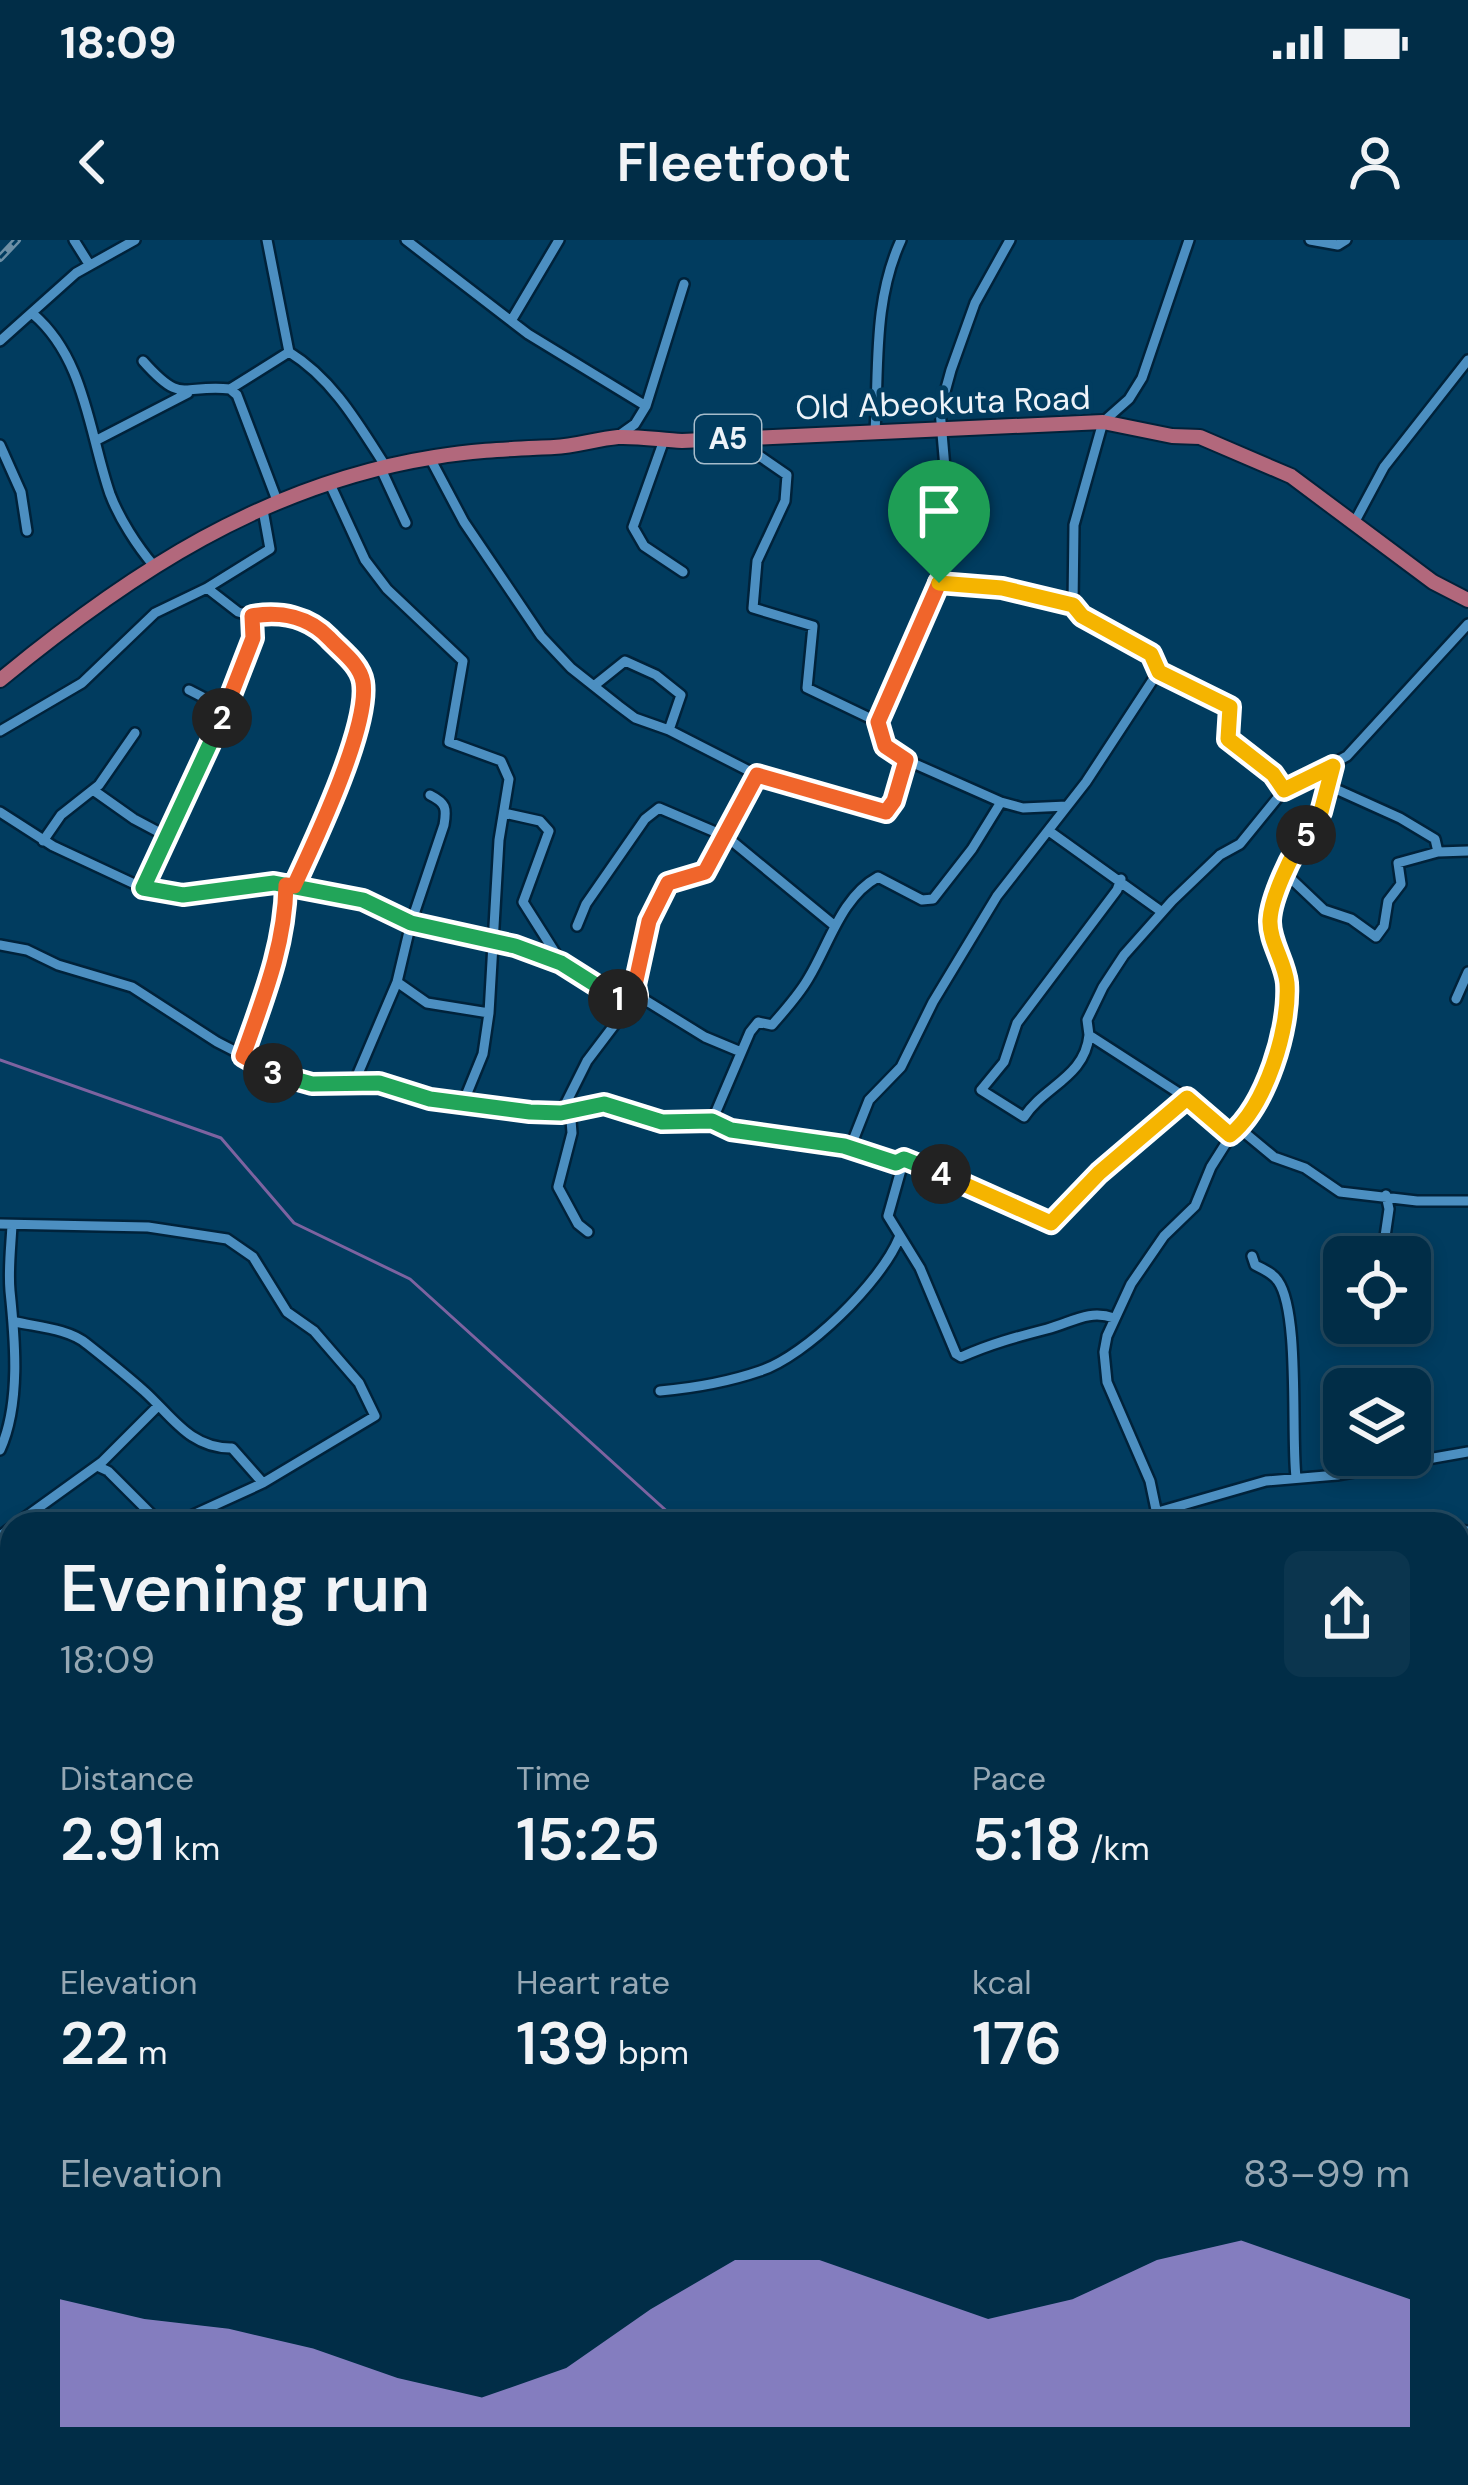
<!DOCTYPE html>
<html lang="en">
<head>
<meta charset="utf-8">
<style>
	:root { --surface:#012d47; --page:#0b354e; --text:#f1f3f6; --muted:#96a8b4; --line:#234960; --accent:#bca0f2 }
	body { margin:0; font-family:"DM Sans",sans-serif; background:var(--page); color:var(--text); height:100vh; display:flex; flex-direction:column; font-size:45px; white-space:nowrap }
	* { box-sizing:border-box; margin:0 }
	p { font-size:39px; color:var(--muted) }
	.icon { flex:none; width:66px; height:66px; fill:none; stroke:currentColor; stroke-width:2; stroke-linecap:round; stroke-linejoin:round }
	.map { position:relative; flex:1; overflow:hidden }
	.drawer { position:absolute; left:0px; top:1272px; width:1470px; height:975px; display:flex; flex-direction:column; background:var(--surface); border-radius:36px 36px 0 0; box-shadow:0 6px 18px #0003,0 0 0 3px var(--line) }
	.drawer>* { flex:none }
	.buttons { position:absolute; left:1323px; top:996px; display:grid; gap:24px }
	.buttons a { display:grid; place-items:center; width:108px; height:108px; border-radius:18px; background:var(--surface); box-shadow:0 6px 18px #0003,0 0 0 3px var(--line); font-size:60px }
	.pin { position:absolute; display:grid; place-items:center; width:102px; height:102px; color:#fff; margin:-123px -51px; border-radius:50% 50% 50% 0; rotate:-45deg; box-shadow:0 0 12px #0007 }
	.pin .icon { rotate:45deg }
	.km { position:absolute; width:60px; height:60px; margin:-30px; border-radius:50%; background:#222; color:#fff; font-size:33px; line-height:60px; text-align:center }
	.round { display:grid; place-items:center; flex:none; width:126px; height:126px; border-radius:18px; background:var(--page) }
	.overview { display:flex; align-items:center; justify-content:space-between; height:204px; padding:0 60px }
	h1 { font-size:66px; font-weight:600; line-height:90px }
	.stats { display:grid; grid-template-columns:repeat(3,1fr); gap:18px; height:204px; padding:12px 60px }
	.stats div { display:grid; align-content:center }
	.stats b { font-size:60px; font-weight:600 }
	.stats small { font-size:33px; font-weight:400 }
	.stats p { font-size:33px }
	.chart { height:336px; padding:24px 60px }
	.chart p { display:flex; justify-content:space-between }
	.chart svg { width:100%; height:216px; margin-top:12px; fill:var(--accent); opacity:.7 }
	.status { display:flex; justify-content:space-between; align-items:center; height:84px; padding:0 60px; background:var(--surface); direction:ltr }
	.status svg { height:33px; fill:currentColor }
	header { display:flex; justify-content:space-between; align-items:center; height:156px; padding:0 60px; background:var(--surface); font-size:54px; font-weight:600 }
	.map>svg:first-child { display:block }
</style>
</head>
<body>
<div class="status"><b>18:09</b><svg viewBox="0 0 49 12"><path d="M0 12V9h3v3zM5 12V6h3v6zM10 12V3h3v9zM15 12V0h3v12zM26 1h20v11H26zM47 4h2v5h-2z"/></svg></div>
<header><svg class="icon" aria-label="back" viewBox="0 0 24 24"><path d="M15 5l-7 7 7 7"/></svg>Fleetfoot<svg class="icon" aria-label="person" viewBox="0 0 24 24"><circle cx="12" cy="8" r="4"/><path d="M4 21q1-7 8-7t8 7"/></svg></header>
<div class="map">
<svg width="1468" height="2245" viewBox="0 0 1468 2245">
	<rect width="100%" height="100%" fill="#013c5f"/>
	<g fill="none" stroke-linecap="round" stroke-linejoin="round">
		<path stroke="#7d63a0" stroke-width="3" d="M 0,820 L 221,898 L 294,983 L 410,1039 L 681,1284"/>
		<g stroke="#00223a" stroke-width="14">
			<path id="minor" d="M 74,0 L 89,24
				M 267,0 L 289,112 C 333,139 359,185 386,227
				M 406,0 L 528,94 L 646,166 L 635,184 L 621,194
				M 1310,0 L 1338,5 L 1346,0
				M 33,74 C 85,118 89,193 110,254 C 119,278 137,306 154,326
				M 511,81 L 559,0
				M 0,101 L 76,33 L 135,0
				M 143,121 C 183,166 181,144 230,149 L 237,155 L 278,263
				M 230,149 L 289,112
				M 646,166 L 684,44
				M 875,191 C 879,126 873,61 901,0
				M 747,198 L 758,215 L 787,235 L 785,261 L 757,321 L 753,368 L 813,386 L 807,448 L 878,482
				M 97,200 L 188,153
				M 664,200 L 633,287 L 644,306 L 683,332
				M 0,205 L 21,252 L 27,291
				M 430,218 L 464,282 L 541,396 L 571,428 L 619,466 L 635,478 L 669,490 L 757,535 L 886,572 L 894,561 L 906,520
				M 381,229 L 406,283
				M 330,244 L 365,320 L 387,349 L 463,421 L 449,502 L 501,521 L 509,539 L 499,600 L 489,773 L 483,814 L 463,863
				M 1354,283 L 1384,227 L 1468,120
				M 939,343 L 1002,348 L 1073,365 L 1082,376 L 1151,414 L 1158,432 L 1230,467 L 1228,499 L 1273,534 L 1284,550
				M 1073,365 L 1074,285 L 1103,182 L 1129,159 L 1142,138 L 1189,0
				M 252,376 C 281,371 309,377 329,398 C 340,409 354,420 360,433 C 377,468 311,608 294,646
				M 595,445 L 625,421 L 656,435 L 681,455 L 669,490
				M 189,450 L 226,469
				M 0,491 L 82,443 L 155,373 L 207,348 L 270,309 L 263,270
				M 1329,546 L 1400,578 L 1435,599 L 1438,612
				M 93,550 L 134,579 L 166,596
				M 1001,562 L 1023,568 L 1067,566
				M 0,572 L 53,606 L 143,648 L 183,655 L 274,643 L 363,660 L 411,683 L 515,707 L 561,723 L 628,764
				M 504,573 L 540,581 L 549,591 L 523,662 L 561,722
				M 1049,591 L 1162,672
				M 43,601 L 61,575 L 99,545 L 135,493
				M 1285,633 L 1324,670 L 1351,679 L 1376,697 L 1384,686 L 1388,661 L 1401,644 L 1398,623 L 1438,612 L 1468,611
				M 143,648 L 235,450 L 253,398 L 252,376 L 238,372 L 207,348
				M 577,686 L 586,664 L 645,579 L 659,568 L 727,597 L 835,686
				M 0,705 L 27,710 L 58,725 L 132,747 L 217,802 L 289,839 L 312,844 L 379,843 L 431,859 L 549,874 L 604,864 L 662,882 L 712,881 L 731,890 L 844,906 L 895,923 L 904,919 L 1051,983 L 1099,933 L 1187,858
				M 397,742 L 427,763 L 489,773
				M 637,755 L 705,797 L 741,812
				M 1456,759 L 1468,732
				M 1089,795 C 1085,837 1044,846 1024,877 L 981,850 L 1004,822 L 1017,783 L 1117,650 L 1121,639
				M 243,816 L 286,682 L 286,645
				M 354,843 L 397,742 L 411,683 L 444,585 C 447,568 446,563 430,555
				M 571,880 L 572,893 L 558,947 L 578,984 L 588,992
				M 712,881 L 750,792 L 758,782 L 772,785 C 785,770 798,756 808,739 C 829,705 841,657 878,637 L 922,660 L 933,659 L 972,609 L 1001,562 L 906,520 L 885,506 L 878,482 L 939,343 L 941,298 L 948,263 L 940,170 L 951,130 L 975,63 L 1010,0
				M 571,882 L 561,873 L 587,821 L 637,755 L 635,745 C 643,708 649,675 668,643 L 705,632 L 757,535
				M 1239,888 L 1274,917 L 1305,928 L 1340,952 L 1417,961 L 1468,961
				M 1230,895 L 1185,857 L 1089,795 L 1087,780 L 1103,747 L 1124,715 L 1172,661 L 1220,615 L 1240,604 L 1284,550 L 1347,516 L 1468,384
				M 850,908 L 869,860 L 901,827 L 933,762 L 997,656 L 1086,542 L 1158,432
				M 904,919 L 888,976 L 920,1028 L 956,1114 L 961,1117 C 990,1104 1016,1097 1047,1089 C 1071,1083 1088,1069 1114,1078
				M 0,984 L 148,987 L 227,999 L 253,1017 L 287,1072 L 314,1091 L 359,1143 L 375,1176 L 263,1243 L 173,1284
				M 1252,1016 L 1255,1025 C 1263,1029 1273,1033 1278,1041 C 1300,1072 1291,1194 1296,1237
				M 1382,1017 L 1389,969 L 1386,955
				M 16,1082 C 38,1087 69,1089 87,1104 C 106,1119 126,1135 144,1151 C 171,1175 190,1209 232,1208 L 263,1243
				M 1393,1083 L 1394,1085
				M 660,1151 C 693,1148 728,1142 760,1131 C 806,1116 881,1042 899,998
				M 0,1210 C 21,1164 15,1099 10,1051 C 8,1029 11,1006 12,985
				M 97,1226 L 108,1231 L 161,1284
				M 1158,1272 L 1266,1241 L 1337,1235 L 1468,1212
				M 16,1284 L 102,1222 L 156,1168
				M 1159,1284 L 1150,1241 L 1107,1142 L 1104,1112 L 1107,1096 L 1131,1044 L 1164,996 L 1195,966 L 1211,927 L 1269,835 L 1278,808 L 1287,746 L 1270,679 L 1292,616 L 1321,573 L 1332,527
				M 1458,1290 L 1468,1291
				M 0,1296 L 12,1287
				M 1458,1384 L 1468,1383
				M 0,1418 L 12,1414
				M 0,1434 L 12,1443
				M 1458,1610 L 1468,1608
				M 1458,1879 L 1468,1879
				M 0,1974 L 12,1976
				M 1458,1977 L 1468,1977
				M 0,2060 L 12,2062
				M 1458,2079 L 1468,2078
				M 1458,2181 L 1468,2180
				M 260,2235 L 261,2245
				M 507,2235 L 510,2245
				M 708,2235 L 710,2245
				M 1194,2235 L 1194,2245
				M 1319,2235 L 1361,2244 L 1380,2242
				M 841,2240 L 950,2242
				M 53,2245 L 55,2235
				M 167,2245 L 171,2235
				M 603,2245 L 664,2235
				M 1283,2245 L 1285,2235"/>
		</g>
		<g stroke="#00223a" stroke-width="18">
			<path id="highway" d="M 0,440 C 130,333 265,244 435,217 C 475,210 515,209 554,207 C 576,206 596,199 618,197 C 638,196 661,200 682,201 L 1103,182 L 1172,196 L 1200,197 L 1291,236 L 1433,342 L 1468,360"/>
		</g>
		<use href="#minor" stroke="#4c8fc1" stroke-width="9"/>
		<use href="#highway" stroke="#b2687c" stroke-width="14"/>
		<g stroke="#6c8fa5" stroke-width="8">
			<path id="rail" d="M 0,18 L 17,0"/>
		</g>
		<use href="#rail" stroke="#013c5f" stroke-width="3" stroke-dasharray="9" stroke-linecap="butt"/>
	</g>
	<g fill="none" stroke-linecap="round" stroke-linejoin="round">
		<g stroke="#fff" stroke-width="24">
			<path id="split-1" d="M 618,759 L 628,764 L 637,755 L 635,745 L 649,681 L 668,643 L 705,632 L 757,535 L 886,572 L 894,561 L 906,520 L 885,506 L 878,482 L 939,343"/>
		</g>
		<g stroke="#fff" stroke-width="24">
			<path id="split-2" d="M 222,478 L 143,648 L 183,655 L 274,643 L 363,660 L 411,683 L 515,706 L 561,723 L 618,759"/>
		</g>
		<g stroke="#fff" stroke-width="24">
			<path id="split-3" d="M 222,478 L 253,398 L 252,376 C 281,371 309,377 329,398 C 341,411 360,424 363,442 C 370,486 314,603 294,646 L 286,645 C 285,706 263,759 243,816 L 273,833"/>
		</g>
		<g stroke="#fff" stroke-width="24">
			<path id="split-4" d="M 273,833 L 312,844 L 379,843 L 430,859 L 530,872 L 561,873 L 604,864 L 662,882 L 712,881 L 731,890 L 844,906 L 896,923 L 904,919 L 941,934"/>
		</g>
		<g stroke="#fff" stroke-width="24">
			<path id="split-5" d="M 941,934 L 1051,983 L 1099,933 L 1187,858 L 1230,895 C 1266,866 1290,788 1287,743 C 1285,722 1269,701 1270,680 C 1271,658 1292,612 1306,595"/>
		</g>
		<g stroke="#fff" stroke-width="24">
			<path id="split-6" d="M 939,343 L 1002,348 L 1073,365 L 1082,376 L 1151,414 L 1159,432 L 1230,467 L 1228,499 L 1273,534 L 1284,550 L 1333,526 L 1321,572 L 1306,595"/>
		</g>
		<use href="#split-1" stroke="#f0652b" stroke-width="15"/>
		<use href="#split-2" stroke="#22a559" stroke-width="15"/>
		<use href="#split-3" stroke="#f0652b" stroke-width="15"/>
		<use href="#split-4" stroke="#22a559" stroke-width="15"/>
		<use href="#split-5" stroke="#f5b400" stroke-width="15"/>
		<use href="#split-6" stroke="#f5b400" stroke-width="15"/>
	</g>
	<g text-anchor="middle" stroke-width="10" stroke-linejoin="round" paint-order="stroke">
		<rect fill="#013c5f" stroke="#a6bccb" stroke-width="3" x="695" y="175" width="66" height="48" rx="9"/>
		<g font-size="30" font-weight="bold" fill="#edf3f9">
			<text x="728" y="209">A5</text>
		</g>
		<g font-size="33" fill="#edf3f9" stroke="#013c5f">
			<text transform="translate(943 162) rotate(-2)" y="12">Old Abeokuta Road</text>
		</g>
	</g>
</svg>
<div class="buttons">
<a><svg class="icon" aria-label="locate" viewBox="0 0 24 24"><circle cx="12" cy="12" r="6"/><path d="M12 2v4M12 18v4M2 12h4M18 12h4"/></svg></a>
<a><svg class="icon" aria-label="layers" viewBox="0 0 24 24"><path d="M12 4l9 5-9 5-9-5zM3 14l9 5 9-5"/></svg></a>
</div>
<div class="pin" style="left:939px;top:343px;background:#1e9e55"><svg class="icon" aria-label="arrive" viewBox="0 0 24 24"><path d="M6 21V4h12l-3 4 3 4H6"/></svg></div>
<b class="km" style="left:618px;top:759px">1</b>
<b class="km" style="left:222px;top:478px">2</b>
<b class="km" style="left:273px;top:833px">3</b>
<b class="km" style="left:941px;top:934px">4</b>
<b class="km" style="left:1306px;top:595px">5</b>
<section class="drawer">
<div class="overview"><div><h1>Evening run</h1><p>18:09</p></div><a class="round"><svg class="icon" aria-label="share" viewBox="0 0 24 24"><path d="M12 15V3M7 8l5-5 5 5M5 13v7h14v-7"/></svg></a></div>
<div class="stats">
<div><p>Distance</p><b>2.91<small> km</small></b></div>
<div><p>Time</p><b>15:25</b></div>
<div><p>Pace</p><b>5:18<small> /km</small></b></div>
</div>
<div class="stats">
<div><p>Elevation</p><b>22<small> m</small></b></div>
<div><p>Heart rate</p><b>139<small> bpm</small></b></div>
<div><p>kcal</p><b>176</b></div>
</div>
<div class="chart"><p><span>Elevation</span>83–99 m</p>
<svg viewBox="0 0 160 44" preserveAspectRatio="none"><path d="M0 44V18L10 22L20 24L30 28L40 34L50 38L60 32L70 20L80 10L90 10L100 16L110 22L120 18L130 10L140 6L150 12L160 18V44z"/></svg>
</div>
</section>
</div>
</body>
</html>
